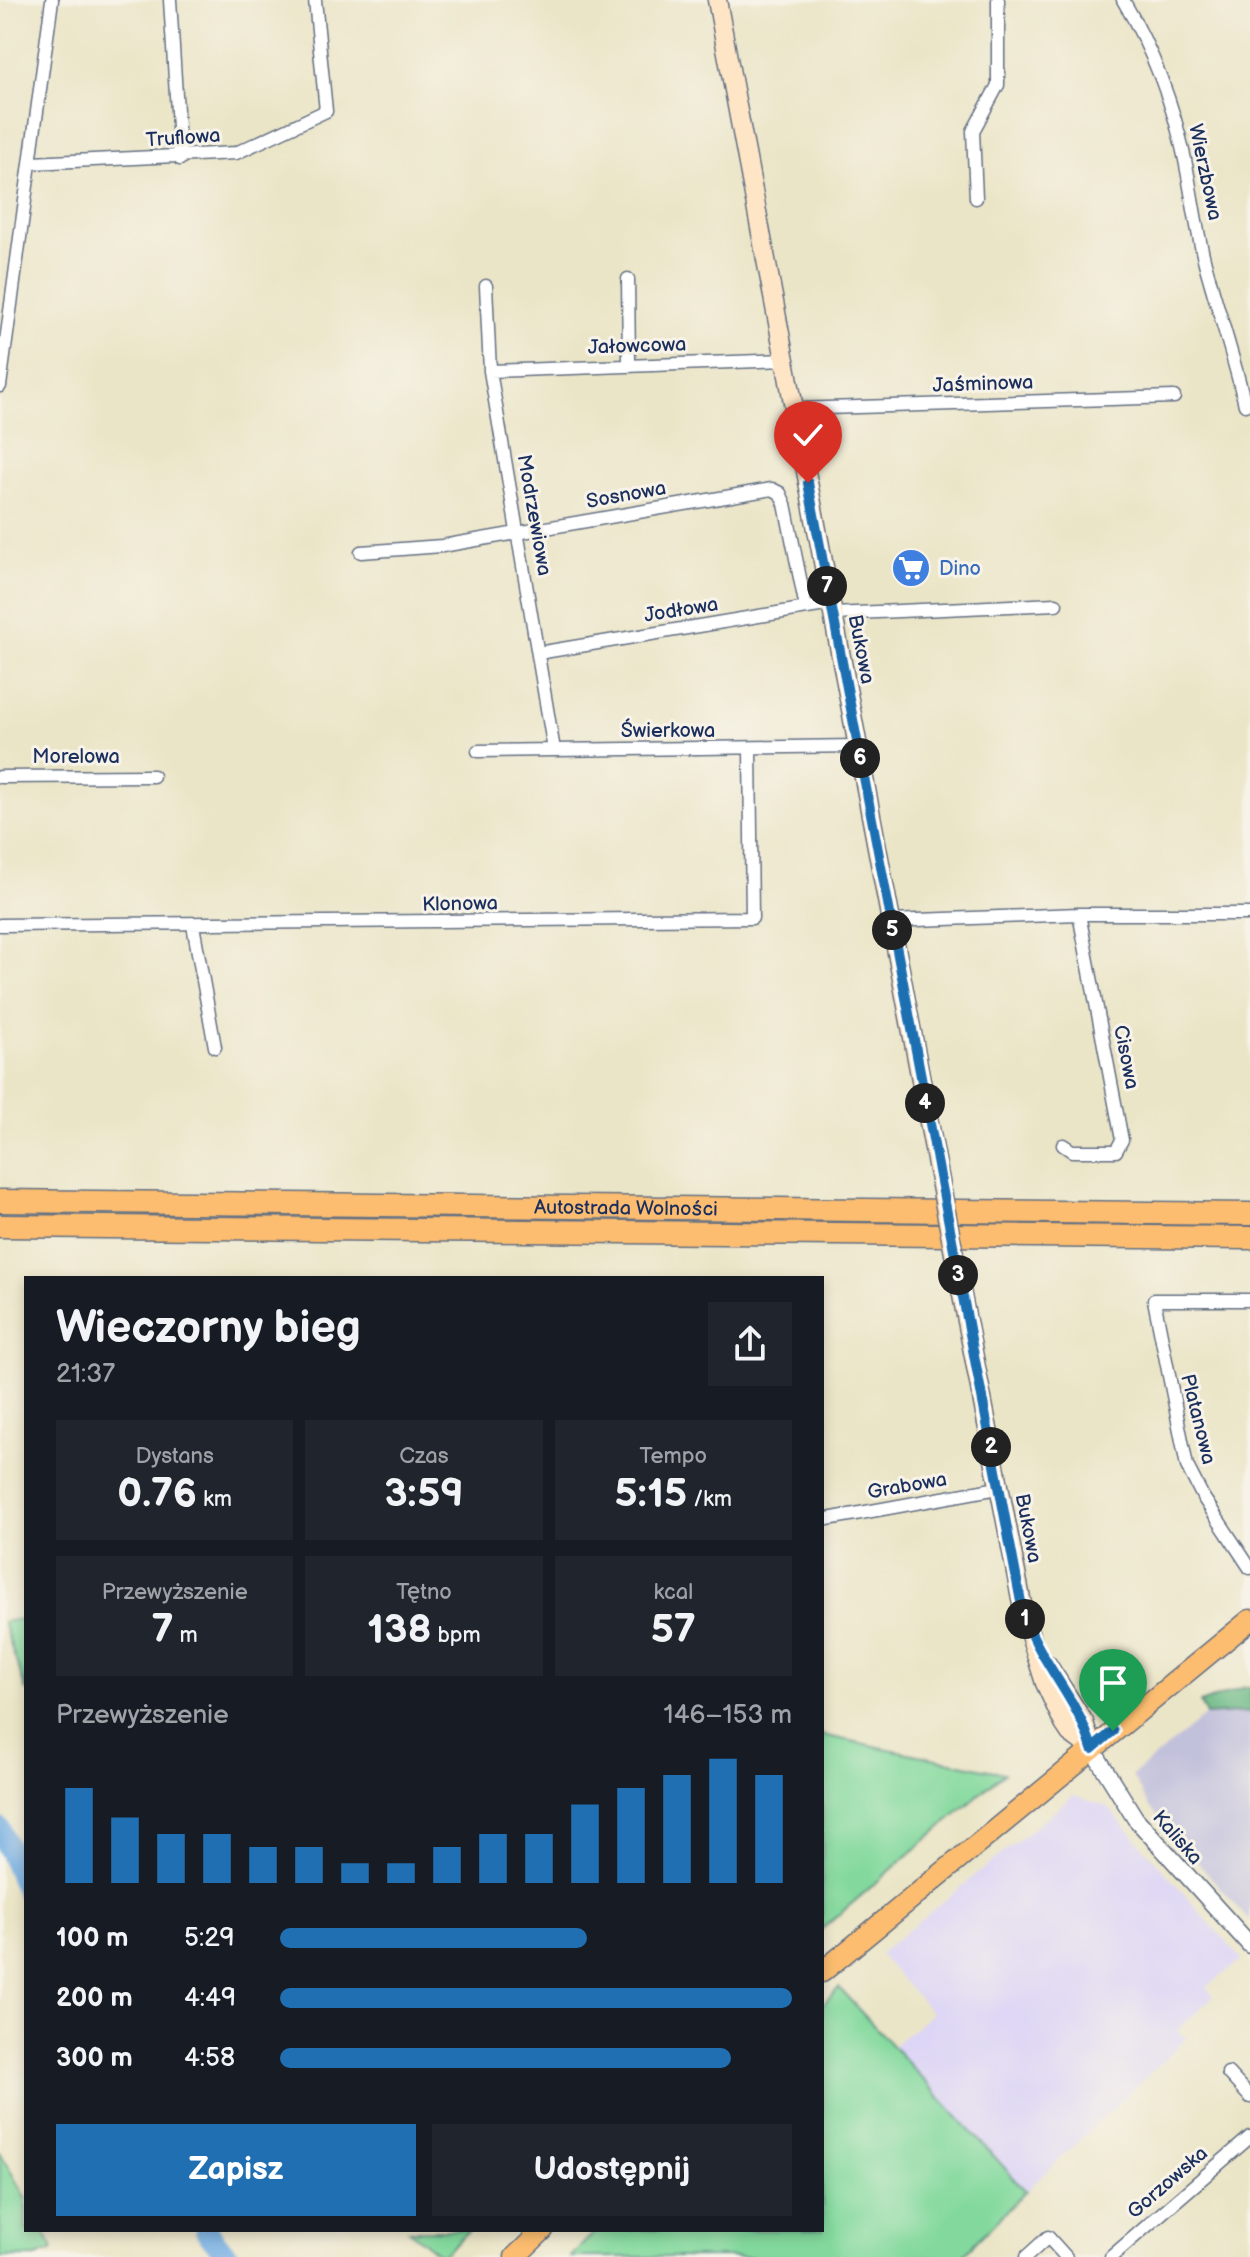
<!DOCTYPE html>
<html lang="pl">
<head>
<meta charset="utf-8">
<style>
	:root { --surface:#171b24; --page:#20242c; --text:#f1f3f6; --muted:#9ea1a6; --accent:#1f6fb2 }
	body { margin:0; font-family:"Balsamiq Sans",sans-serif; background:var(--page); color:var(--text); height:100vh; display:flex; flex-direction:column; font-size:30px; white-space:nowrap }
	* { box-sizing:border-box; margin:0 }
	p { font-size:26px; color:var(--muted) }
	.icon { flex:none; width:44px; height:44px; fill:none; stroke:currentColor; stroke-width:2; stroke-linecap:round; stroke-linejoin:round }
	.map { position:relative; flex:1; overflow:hidden }
	.side { position:absolute; left:24px; top:1276px; width:800px; height:956px; display:flex; flex-direction:column; background:var(--surface); border-radius:0px; box-shadow:0 4px 12px #0003 }
	.side>* { flex:none }
	.pin { position:absolute; display:grid; place-items:center; width:68px; height:68px; color:#fff; margin:-82px -34px; border-radius:50% 50% 50% 0; rotate:-45deg; box-shadow:0 0 8px #0007 }
	.pin .icon { rotate:45deg }
	.km { position:absolute; width:40px; height:40px; margin:-20px; border-radius:50%; background:#222; color:#fff; font-size:22px; line-height:40px; text-align:center }
	.round { display:grid; place-items:center; flex:none; width:84px; height:84px; border-radius:0px; background:var(--page) }
	.head { display:flex; align-items:center; justify-content:space-between; height:136px; padding:0 32px }
	h1 { font-size:44px; font-weight:800; line-height:60px }
	.stats { display:grid; grid-template-columns:repeat(3,1fr); gap:12px; height:136px; padding:8px 32px }
	.stats div { display:grid; align-content:center; border-radius:0px; background:var(--page); text-align:center }
	.stats b { font-size:40px; font-weight:800 }
	.stats small { font-size:22px; font-weight:400 }
	.stats p { font-size:22px }
	.chart { height:224px; padding:16px 32px }
	.chart p { display:flex; justify-content:space-between }
	.chart svg { width:100%; height:144px; margin-top:8px; stroke:var(--accent); stroke-width:6 }
	.primary-button { display:flex; gap:16px; margin-top:auto; padding:16px 32px }
	.primary-button a { flex:1; height:92px; border-radius:0px; background:var(--accent); color:#fff; font-size:32px; font-weight:800; line-height:92px; text-align:center }
	.primary-button a+a { background:var(--page); color:var(--text) }
	ul { padding:0 32px; list-style:none; font-size:26px }
	li { display:grid; grid-template-columns:128px 96px 1fr; align-items:center; height:60px }
	li i { height:20px; border-radius:10px; background:var(--accent) }
	.map>svg:first-child { display:block }
</style>
</head>
<body>
<div class="map">
<svg width="1250" height="2257" viewBox="0 0 1250 2257">
	<rect width="100%" height="100%" fill="#f7f3e8"/>
	<filter id="ink" filterUnits="userSpaceOnUse"><feTurbulence type="fractalNoise" baseFrequency=".0125" numOctaves="2"/><feDisplacementMap in="SourceGraphic" scale="16" xChannelSelector="R" yChannelSelector="G"/><feConvolveMatrix kernelMatrix="1 2 1 2 8 2 1 2 1" color-interpolation-filters="sRGB"/></filter>
	<filter id="wash" filterUnits="userSpaceOnUse"><feTurbulence type="fractalNoise" baseFrequency=".006" numOctaves="4" result="noise"/><feDisplacementMap in="SourceGraphic" scale="32" xChannelSelector="R" yChannelSelector="G"/><feGaussianBlur stdDeviation="1.8" result="paint"/><feColorMatrix in="noise" values="0 0 0 0 0 0 0 0 0 0 0 0 0 0 0 0 0 1.4 0 .05"/><feComposite in="paint" operator="in"/></filter>
	<g filter="url(#wash)">
		<rect width="100%" height="100%" fill="#ebe5c7"/>
		<path fill="#ddd5f6" d="M 1074,1795 L 1108,1807 L 1242,1960 L 1206,1987 L 1214,1996 L 1177,2030 L 1187,2038 L 1026,2191 L 892,2047 L 932,2013 L 879,1954 Z"/>
		<path fill="#c2c1dc" d="M 1250,1712 L 1250,1922 L 1149,1806 L 1132,1776 L 1206,1715 Z"/>
		<path fill="#83d99d" stroke="#4f847e" stroke-width="2" d="M 0,1209 L 938,1218 L 940,1228 L 0,1218 Z
			M 957,1218 L 1250,1221 L 1250,1230 L 959,1228 Z
			M 20,1619 L 26,1624 L 26,1691 L 3,1622 Z
			M 822,1735 L 1004,1773 L 822,1929 Z
			M 839,1988 L 1026,2191 L 961,2257 L 570,2257 L 597,2230 L 822,2230 L 822,2005 Z
			M 0,2152 L 26,2199 L 26,2230 L 43,2230 L 54,2250 L 36,2257 L 0,2257 Z
			M 409,2230 L 470,2230 L 441,2256 Z"/>
		<path fill="#6ab984" stroke="#427471" stroke-width="2" d="M 1245,1687 L 1250,1687 L 1250,1712 L 1206,1715 L 1200,1703 Z"/>
		<g fill="none" stroke-linecap="round" stroke-linejoin="round">
			<path stroke="#71ace2" stroke-width="22" d="M 0,1829 L 26,1890
				M 206,2230 L 228,2257"/>
		</g>
	</g>
	<g filter="url(#ink)">
		<g fill="none" stroke-linecap="round" stroke-linejoin="round">
			<g stroke="#646f83" stroke-width="15">
				<path id="minor" d="M 170,0 L 180,159
					M 1123,0 C 1153,51 1173,102 1185,160 C 1192,194 1196,229 1205,263 C 1218,311 1234,357 1245,405
					M 32,163 L 236,153 L 326,111 L 315,0
					M 976,198 L 973,131 L 998,85 L 998,0
					M 628,279 L 629,365
					M 486,286 L 490,371 L 554,750
					M 490,371 L 785,360
					M 0,386 L 52,0
					M 794,409 L 1174,397
					M 361,552 L 442,546 L 772,489 L 780,493 L 785,504 L 806,608
					M 833,614 L 1056,604
					M 538,653 L 831,604
					M 478,751 L 858,746
					M 0,777 L 153,776
					M 890,921 L 1079,914 L 1250,914
					M 0,925 L 752,918 L 750,749
					M 193,925 L 215,1047
					M 1063,1145 L 1072,1151 L 1116,1151 L 1122,1140 L 1079,914
					M 1250,1300 L 1154,1300 L 1187,1466 L 1203,1497 L 1250,1568
					M 822,1520 L 998,1488
					M 1228,2073 L 1250,2097
					M 1026,2257 L 1048,2237 L 1066,2257
					M 1111,2257 L 1250,2137"/>
			</g>
			<g stroke="#646f83" stroke-width="19">
				<path id="tertiary" d="M 1092,1749 L 1135,1818 L 1250,1945"/>
			</g>
			<g stroke="#646f83" stroke-width="21">
				<path id="secondary" d="M 717,0 L 937,1165
					M 959,1280 L 1025,1619 L 1045,1683 L 1064,1724 L 1070,1733 L 1092,1749
					M 1047,1664 L 1084,1722 L 1092,1749"/>
			</g>
			<g stroke="#646f83" stroke-width="23">
				<path id="primary" d="M 822,1972 L 1250,1620
					M 515,2257 L 543,2230"/>
			</g>
			<g stroke="#646f83" stroke-width="25">
				<g id="motorway">
					<path id="s1" d="M 0,1201 L 1250,1214"/>
					<path d="M 0,1226 L 1250,1238"/>
				</g>
			</g>
			<use href="#minor" stroke="#fff" stroke-width="12"/>
			<use href="#tertiary" stroke="#fff" stroke-width="16"/>
			<use href="#secondary" stroke="#fee5c5" stroke-width="18"/>
			<use href="#primary" stroke="#fcbd6f" stroke-width="20"/>
			<use href="#motorway" stroke="#fcbd6f" stroke-width="22"/>
			<g stroke="#646f83" stroke-width="21" stroke-linecap="butt">
				<path id="secondary-bridge" d="M 937,1165 L 959,1280"/>
			</g>
			<use href="#secondary-bridge" stroke="#fee5c5" stroke-width="18"/>
		</g>
	</g>
	<g fill="none" stroke-linecap="round" stroke-linejoin="round" filter="url(#ink)">
		<g stroke="#fff" stroke-width="16">
			<path id="route" d="M 808,483 L 1022,1607 C 1036,1660 1078,1697 1092,1749 L 1113,1731"/>
		</g>
		<use href="#route" stroke="#1f6fb2" stroke-width="10"/>
	</g>
	<defs>
		<g id="supermarket-disc" transform="scale(2)"><circle r="9.5" fill="#3f7fe0" stroke="#f7f3e8"/><path d="M-6-5.5h2.5l.6 2H6L4.5 2H-2.5L-4.4-4H-6ZM-1.5 3.2a1.3 1.3 0 1 0 .1 0ZM3 3.2a1.3 1.3 0 1 0 .1 0Z" fill="#fff"/></g>
	</defs>
	<g fill-rule="evenodd">
		<use href="#supermarket-disc" x="911" y="568"/>
	</g>
	<g text-anchor="middle" stroke-width="6" stroke-linejoin="round" paint-order="stroke">
		<g font-size="20" fill="#1b2f5e" stroke="#f7f3e8">
			<text transform="translate(183 137) rotate(-4)" y="7">Truflowa</text>
			<text transform="translate(1206 172) rotate(78)" y="7">Wierzbowa</text>
			<text transform="translate(637 345) rotate(-2)" y="7">Jałowcowa</text>
			<text transform="translate(983 383) rotate(-2)" y="7">Jaśminowa</text>
			<text transform="translate(626 494) rotate(-10)" y="7">Sosnowa</text>
			<text transform="translate(535 515) rotate(80)" y="7">Modrzewiowa</text>
			<text transform="translate(681 609) rotate(-9)" y="7">Jodłowa</text>
			<text transform="translate(862 649) rotate(79)" y="7">Bukowa</text>
			<text x="668" y="737">Świerkowa</text>
			<text x="76" y="763">Morelowa</text>
			<text transform="translate(460 903) rotate(-1)" y="7">Klonowa</text>
			<text transform="translate(1127 1057) rotate(79)" y="7">Cisowa</text>
			<text dy="7" stroke="none"><textPath href="#s1" startOffset="626">Autostrada Wolności</textPath></text>
			<text transform="translate(1199 1419) rotate(76)" y="7">Platanowa</text>
			<text transform="translate(907 1485) rotate(-10)" y="7">Grabowa</text>
			<text transform="translate(1029 1528) rotate(79)" y="7">Bukowa</text>
			<text transform="translate(1178 1837) rotate(49)" y="7">Kaliska</text>
			<text transform="translate(1167 2182) rotate(-41)" y="7">Gorzowska</text>
		</g>
		<g font-size="20" fill="#366cbe" stroke="#f7f3e8" text-anchor="start">
			<text x="939" y="575">Dino</text>
		</g>
	</g>
</svg>
<div class="pin" style="left:1113px;top:1731px;background:#1e9e55"><svg class="icon" aria-label="arrive" viewBox="0 0 24 24"><path d="M6 21V4h12l-3 4 3 4H6"/></svg></div>
<div class="pin" style="left:808px;top:483px;background:#d93025"><svg class="icon" aria-label="check" viewBox="0 0 24 24"><path d="M5 12l5 5 9-10"/></svg></div>
<b class="km" style="left:1025px;top:1619px">1</b>
<b class="km" style="left:991px;top:1447px">2</b>
<b class="km" style="left:958px;top:1275px">3</b>
<b class="km" style="left:925px;top:1103px">4</b>
<b class="km" style="left:892px;top:930px">5</b>
<b class="km" style="left:860px;top:758px">6</b>
<b class="km" style="left:827px;top:586px">7</b>
<section class="side">
<div class="head"><div><h1>Wieczorny bieg</h1><p>21:37</p></div><a class="round"><svg class="icon" aria-label="share" viewBox="0 0 24 24"><path d="M12 15V3M7 8l5-5 5 5M5 13v7h14v-7"/></svg></a></div>
<div class="stats">
<div><p>Dystans</p><b>0.76<small> km</small></b></div>
<div><p>Czas</p><b>3:59</b></div>
<div><p>Tempo</p><b>5:15<small> /km</small></b></div>
</div>
<div class="stats">
<div><p>Przewyższenie</p><b>7<small> m</small></b></div>
<div><p>Tętno</p><b>138<small> bpm</small></b></div>
<div><p>kcal</p><b>57</b></div>
</div>
<div class="chart"><p><span>Przewyższenie</span>146–153 m</p>
<svg viewBox="0 0 160 44" preserveAspectRatio="none"><path d="M5 44V15M15 44V24M25 44V29M35 44V29M45 44V33M55 44V33M65 44V38M75 44V38M85 44V33M95 44V29M105 44V29M115 44V20M125 44V15M135 44V11M145 44V6M155 44V11"/></svg>
</div>
<ul>
<li><b>100 m</b>5:29<i style="width:60%"></i></li>
<li><b>200 m</b>4:49<i style="width:100%"></i></li>
<li><b>300 m</b>4:58<i style="width:88%"></i></li>
</ul>
<div class="primary-button"><a>Zapisz</a><a>Udostępnij</a></div>
</section>
</div>
</body>
</html>
